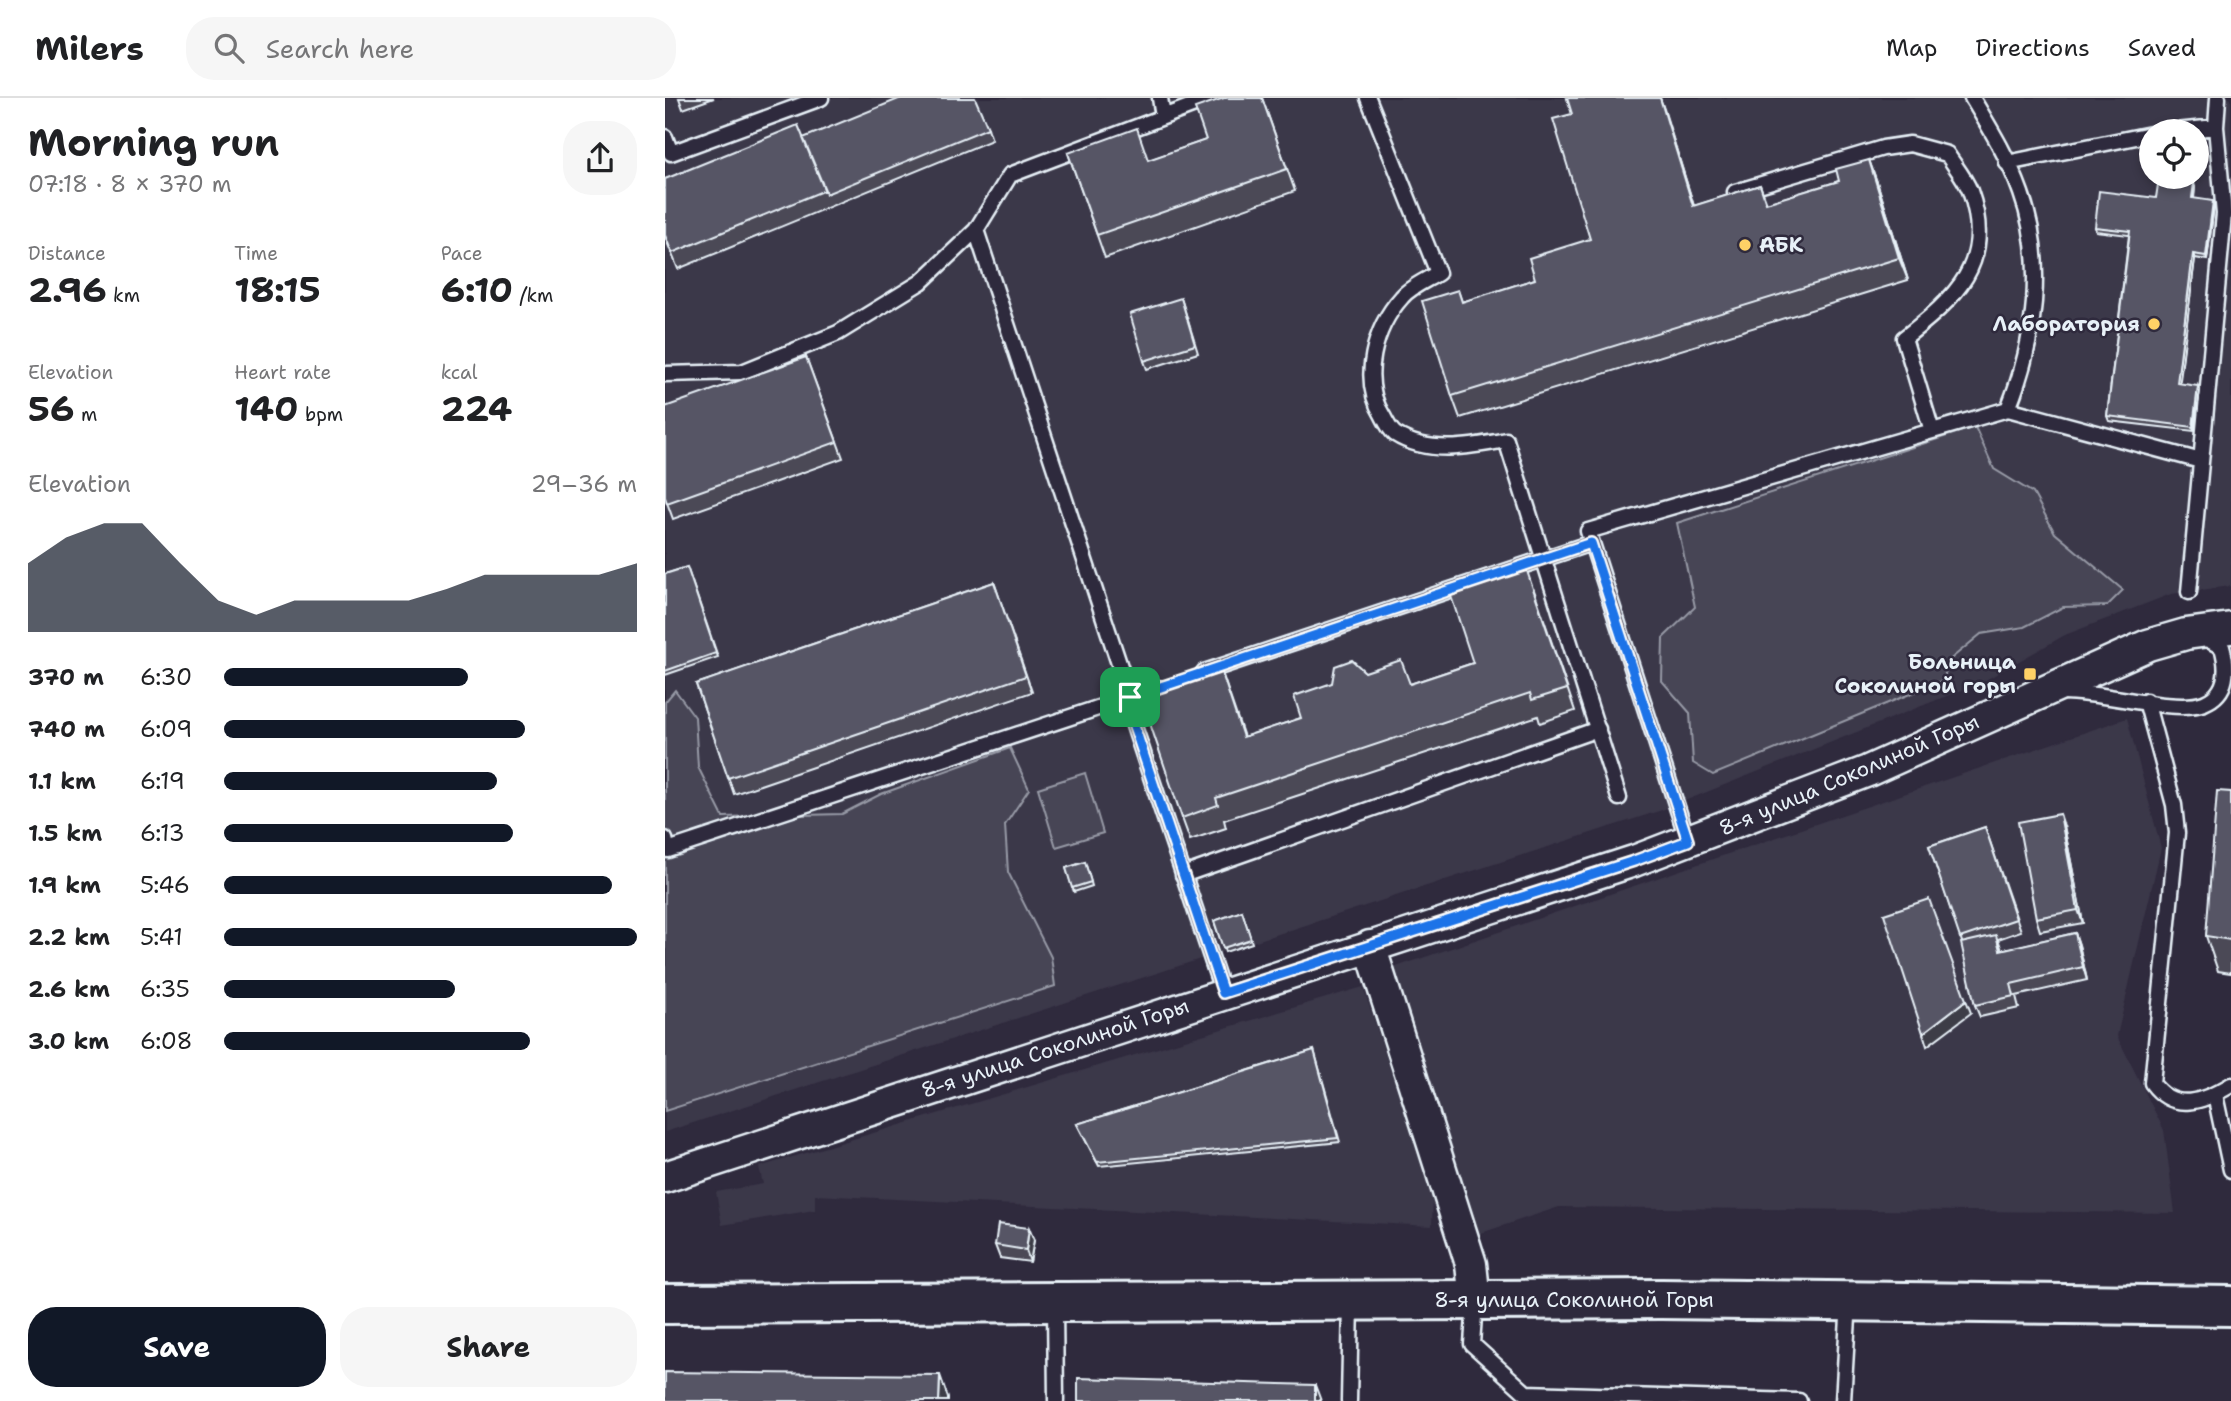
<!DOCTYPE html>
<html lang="en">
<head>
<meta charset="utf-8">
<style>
	:root { --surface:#fff; --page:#f6f6f6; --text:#202124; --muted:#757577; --line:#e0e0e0; --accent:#111827 }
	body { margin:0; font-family:"Shantell Sans",sans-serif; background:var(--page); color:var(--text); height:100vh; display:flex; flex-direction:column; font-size:26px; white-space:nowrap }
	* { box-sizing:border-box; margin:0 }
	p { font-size:23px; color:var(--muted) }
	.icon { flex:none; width:38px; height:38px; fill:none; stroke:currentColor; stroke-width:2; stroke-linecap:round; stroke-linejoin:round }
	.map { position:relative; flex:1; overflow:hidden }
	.sheet { display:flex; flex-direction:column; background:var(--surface); width:665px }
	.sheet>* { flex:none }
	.tools { position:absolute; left:1474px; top:21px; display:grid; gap:14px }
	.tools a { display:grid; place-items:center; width:70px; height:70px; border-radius:50%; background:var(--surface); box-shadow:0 4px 10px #0003; font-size:35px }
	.pin { position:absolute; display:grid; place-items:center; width:60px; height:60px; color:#fff; margin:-30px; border-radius:14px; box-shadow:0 4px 10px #0006 }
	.round { display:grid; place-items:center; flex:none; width:74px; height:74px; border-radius:28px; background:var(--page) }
	.overview { display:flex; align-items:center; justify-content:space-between; height:119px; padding:0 28px }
	h1 { font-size:38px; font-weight:700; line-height:52px }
	.metrics { display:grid; grid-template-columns:repeat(3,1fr); gap:10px; height:119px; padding:7px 28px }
	.metrics div { display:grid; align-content:center }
	.metrics b { font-size:35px; font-weight:700 }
	.metrics small { font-size:19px; font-weight:400 }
	.metrics p { font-size:19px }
	.chart { height:196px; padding:14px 28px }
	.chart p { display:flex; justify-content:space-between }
	.chart svg { width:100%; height:126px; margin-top:7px; fill:var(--accent); opacity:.7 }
	.cta { display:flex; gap:14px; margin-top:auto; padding:14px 28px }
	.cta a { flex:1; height:80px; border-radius:28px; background:var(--accent); color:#fff; font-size:28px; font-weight:700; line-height:80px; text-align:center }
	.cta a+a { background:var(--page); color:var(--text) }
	ul { padding:0 28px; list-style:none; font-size:23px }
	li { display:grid; grid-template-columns:112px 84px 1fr; align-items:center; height:52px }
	li i { height:18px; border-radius:9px; background:var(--accent) }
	header { display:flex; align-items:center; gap:42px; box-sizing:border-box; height:98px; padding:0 35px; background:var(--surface); border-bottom:2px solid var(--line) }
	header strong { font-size:33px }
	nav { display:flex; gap:38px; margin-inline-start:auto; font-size:24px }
	.search { width:490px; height:63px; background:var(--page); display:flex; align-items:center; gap:18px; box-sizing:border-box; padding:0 24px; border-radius:28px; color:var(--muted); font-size:26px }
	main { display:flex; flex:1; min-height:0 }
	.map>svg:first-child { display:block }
</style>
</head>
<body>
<header>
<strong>Milers</strong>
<div class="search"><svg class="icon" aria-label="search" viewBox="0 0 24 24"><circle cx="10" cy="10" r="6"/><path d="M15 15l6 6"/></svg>Search here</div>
<nav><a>Map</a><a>Directions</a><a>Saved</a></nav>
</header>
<main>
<section class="sheet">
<div class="overview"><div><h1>Morning run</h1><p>07:18 · 8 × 370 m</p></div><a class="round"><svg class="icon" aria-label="share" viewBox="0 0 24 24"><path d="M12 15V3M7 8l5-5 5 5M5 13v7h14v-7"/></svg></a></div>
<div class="metrics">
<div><p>Distance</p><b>2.96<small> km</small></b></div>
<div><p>Time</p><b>18:15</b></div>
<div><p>Pace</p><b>6:10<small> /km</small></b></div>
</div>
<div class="metrics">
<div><p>Elevation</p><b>56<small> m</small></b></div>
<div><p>Heart rate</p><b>140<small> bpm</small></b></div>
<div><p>kcal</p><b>224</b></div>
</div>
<div class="chart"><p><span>Elevation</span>29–36 m</p>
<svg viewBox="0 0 160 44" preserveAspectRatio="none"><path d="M0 44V20L10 11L20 6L30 6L40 20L50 33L60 38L70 33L80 33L90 33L100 33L110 29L120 24L130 24L140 24L150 24L160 20V44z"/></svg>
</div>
<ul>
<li><b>370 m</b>6:30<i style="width:59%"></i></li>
<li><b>740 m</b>6:09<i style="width:73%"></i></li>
<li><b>1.1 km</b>6:19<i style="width:66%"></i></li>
<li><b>1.5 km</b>6:13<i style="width:70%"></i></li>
<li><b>1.9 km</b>5:46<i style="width:94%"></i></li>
<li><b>2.2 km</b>5:41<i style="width:100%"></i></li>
<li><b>2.6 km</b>6:35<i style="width:56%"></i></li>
<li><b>3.0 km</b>6:08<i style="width:74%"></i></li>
</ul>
<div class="cta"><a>Save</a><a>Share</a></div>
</section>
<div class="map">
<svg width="1566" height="1303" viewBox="0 0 1566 1303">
	<rect width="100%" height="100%" fill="#2f2a3d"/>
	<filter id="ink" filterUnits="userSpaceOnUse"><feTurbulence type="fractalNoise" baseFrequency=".0143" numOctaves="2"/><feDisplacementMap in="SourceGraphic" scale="14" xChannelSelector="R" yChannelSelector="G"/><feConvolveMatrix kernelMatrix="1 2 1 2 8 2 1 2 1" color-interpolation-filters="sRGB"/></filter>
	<g filter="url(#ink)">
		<path fill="#3b3749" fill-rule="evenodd" d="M 0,0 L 1566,0 L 1566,488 L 1506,496 L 1400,537 L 1319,583 L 997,712 L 0,1034 ZM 1486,33 L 1531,33 L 1531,79 L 1486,79 Z
			M 1462,620 L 1496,750 L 1452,938 L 1499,1032 L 1510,1115 L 894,1109 L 813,1136 L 725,871 Z
			M 698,889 L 768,1097 L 767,1128 L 150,1097 L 150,1112 L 57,1127 L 51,1094 L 98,1086 L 94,1069 Z"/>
		<path fill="#464455" stroke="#979aa6" stroke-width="2" d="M 1310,329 L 1329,371 L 1368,395 L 1390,435 L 1458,492 L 1442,508 L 1398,509 L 1359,529 L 1316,536 L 1282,564 L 1279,582 L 1048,677 L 1028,665 L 1025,615 L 997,583 L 998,540 L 1030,509 L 1012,425 Z
			M 10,592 L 30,619 L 33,669 L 58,719 L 177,716 L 216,696 L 345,650 L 364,691 L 340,727 L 343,774 L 386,859 L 390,888 L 0,1013 L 0,604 Z
			M 420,675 L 438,735 L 391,749 L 373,690 Z"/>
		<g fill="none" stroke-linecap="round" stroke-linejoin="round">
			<g stroke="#e8f1f8" stroke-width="19">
				<path id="lane" d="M 495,0 L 498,19
					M 703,0 L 773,175 C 762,182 745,189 737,199 C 709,230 695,282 718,318 C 721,324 725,332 730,336 C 763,357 805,349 841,342 L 954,700
					M 1307,0 C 1325,30 1344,61 1356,95 C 1381,164 1370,244 1343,311
					M 1511,33 L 1551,29
					M 0,39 L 6,55 L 156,0
					M 1342,65 L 1486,36
					M 1070,94 L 1218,50 L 1245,46 L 1282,56 C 1289,67 1300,80 1305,93 C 1331,165 1290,200 1239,240 L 1267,333
					M 0,276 L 77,274 L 173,235 L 256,184 L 311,132
					M 1524,494 L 1559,116 L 1551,29 L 1553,0
					M 539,574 L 926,445
					M 493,590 L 460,601 L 558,895
					M 1397,594 C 1434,593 1510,616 1539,605 C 1564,595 1563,570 1557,549 L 1538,539
					M 465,599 L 311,132 L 345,77 L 548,0
					M 1481,603 L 1509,707 L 1512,735 L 1487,985 C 1509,1015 1538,1004 1566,987
					M 0,741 L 3,752 L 460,601
					M 1023,743 L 923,433 L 1343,311 L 1536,363
					M 518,777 L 933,631
					M 1550,997 L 1566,1072
					M 810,1204 L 807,1246 L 861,1295 L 1134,1303
					M 390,1206 L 391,1303
					M 684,1303 L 686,1204
					M 1178,1303 L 1184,1203"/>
			</g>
			<g stroke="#e8f1f8" stroke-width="35">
				<path id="street" d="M 705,848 L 806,1166 L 810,1203
					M 0,1079 L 969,763 L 1203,673 L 1483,547 L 1521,536 L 1566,530"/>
			</g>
			<g stroke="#e8f1f8" stroke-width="44">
				<path id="secondary" d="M 0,1206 L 996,1201 L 1566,1208"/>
			</g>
			<use href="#lane" stroke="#2f2a3d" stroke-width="14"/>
			<use href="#street" stroke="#2f2a3d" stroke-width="30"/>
			<use href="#secondary" stroke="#2f2a3d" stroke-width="38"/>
		</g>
		<path fill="#4b4957" stroke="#e8f1f8" stroke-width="2" d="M 14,0 L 49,0 L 18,11 Z
			M 597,0 L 630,93 L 440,160 L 403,55 L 484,62 L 541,42 Z
			M 902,0 L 995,0 L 1029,108 L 1095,87 L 1102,105 L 1174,83 L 1204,62 L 1212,84 L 1243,182 L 795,320 L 787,298 L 793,192 L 797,204 L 870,181 L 925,141 L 907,16 Z
			M 323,30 L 327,42 L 13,171 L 0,139 L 0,81 L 138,40 Z
			M 1530,89 L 1529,101 L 1549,107 L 1542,162 L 1530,160 L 1514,286 L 1535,292 L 1529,333 L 1444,323 L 1442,318 L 1464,137 L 1431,133 L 1430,129 L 1491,100 Z
			M 516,200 L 533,255 L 482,271 L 479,263 Z
			M 141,259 L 178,360 L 8,421 L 0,399 Z
			M 22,469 L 53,559 L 0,577 L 0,476 Z
			M 329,484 L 367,594 L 69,696 L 31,586 Z
			M 869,492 L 910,613 L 875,625 L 873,618 L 559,722 L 561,730 L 525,742 L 517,720 L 554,566 L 579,639 L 636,620 L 700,574 L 745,586 L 808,565 Z
			M 1566,694 L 1566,875 L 1553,873 L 1541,838 Z
			M 1399,728 L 1418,825 L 1375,833 L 1371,820 Z
			M 1320,729 L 1356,833 L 1333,841 L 1337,852 L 1410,835 L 1414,847 L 1422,882 L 1351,898 L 1354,910 L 1315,919 L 1310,907 L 1297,844 L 1264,748 Z
			M 420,764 L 427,788 L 409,794 L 401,770 Z
			M 577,813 L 587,845 L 560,854 L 549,823 Z
			M 649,952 L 675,1044 L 434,1068 L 412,1026 Z
			M 369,1142 L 365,1164 L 335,1160 L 330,1147 Z"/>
		<path fill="#3d3c47" stroke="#e8f1f8" stroke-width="2" d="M 995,0 L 999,11 L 1036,131 L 1028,108 Z
			M 1204,62 L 1212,84 L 1243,182 L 1234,160 Z
			M 1529,85 L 1530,89 L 1528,105 L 1527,100 Z
			M 1548,103 L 1549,107 L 1542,162 L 1541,158 Z
			M 1528,156 L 1530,160 L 1514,290 L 1512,285 Z
			M 1533,288 L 1535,292 L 1529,333 L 1528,329 Z
			M 1395,716 L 1399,728 L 1418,825 L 1413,812 Z
			M 1410,835 L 1414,847 L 1422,882 L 1418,869 Z
			M 1301,902 L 1306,915 L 1262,948 L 1258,935 Z
			M 364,1130 L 369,1142 L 365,1164 L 361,1152 Z
			M 275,1277 L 283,1300 L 283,1303 L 274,1303 Z
			M 650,1287 L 656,1303 L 650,1303 Z"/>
		<path fill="#575565" stroke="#e8f1f8" stroke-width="2" d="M 236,0 L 310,0 L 323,30 L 161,96 L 138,40 Z
			M 559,0 L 597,0 L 622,71 L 432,137 L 403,55 L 472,30 L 483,62 L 541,42 L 530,10 Z
			M 902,0 L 995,0 L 1028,108 L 1095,87 L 1101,105 L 1174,83 L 1171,71 L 1204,62 L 1234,160 L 787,298 L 757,203 L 793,192 L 797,204 L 870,181 L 864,160 L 925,141 L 888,21 L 907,16 Z
			M 133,27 L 160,92 L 7,155 L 0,137 L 0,81 Z
			M 1494,80 L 1529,85 L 1527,100 L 1548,103 L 1541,158 L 1528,156 L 1512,285 L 1533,288 L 1528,329 L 1442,318 L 1465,133 L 1430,129 L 1434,93 L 1491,100 Z
			M 516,200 L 530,247 L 479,263 L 465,216 Z
			M 141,259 L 172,344 L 2,405 L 0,399 L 0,309 Z
			M 22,469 L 51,555 L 0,573 L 0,476 Z
			M 861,470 L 902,591 L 867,602 L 865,595 L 551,700 L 553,707 L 517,720 L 474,593 L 554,566 L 578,639 L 636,620 L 629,598 L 667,585 L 670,568 L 687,562 L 700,574 L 736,562 L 745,586 L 808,565 L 785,495 Z
			M 329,484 L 361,578 L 63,680 L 31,586 Z
			M 1552,693 L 1566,694 L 1566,842 L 1541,838 Z
			M 1395,716 L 1413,812 L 1371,820 L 1353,724 Z
			M 1320,729 L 1351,821 L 1295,840 L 1264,748 Z
			M 420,764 L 426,784 L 407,790 L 401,770 Z
			M 1264,801 L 1301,902 L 1258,935 L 1219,816 Z
			M 577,813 L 586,841 L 558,850 L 549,823 Z
			M 1410,835 L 1418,869 L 1346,886 L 1349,898 L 1310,907 L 1296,845 L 1331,837 L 1335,852 Z
			M 649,952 L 673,1040 L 432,1064 L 412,1026 Z
			M 333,1126 L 364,1130 L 361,1152 L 330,1147 Z
			M 0,1274 L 275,1277 L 274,1303 L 0,1303 Z
			M 413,1280 L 650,1287 L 650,1303 L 413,1303 Z"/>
	</g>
	<g fill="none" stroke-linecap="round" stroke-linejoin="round" filter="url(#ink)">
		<g stroke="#fff" stroke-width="14">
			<path id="route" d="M 926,445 L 1023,743 L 969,763 L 558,895 L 460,601 Z"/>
		</g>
		<use href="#route" stroke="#1a73e8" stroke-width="9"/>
	</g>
	<g fill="#ffd166" stroke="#2f2a3d" stroke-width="2.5">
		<circle cx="1080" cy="147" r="7"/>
		<circle cx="1489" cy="226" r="7"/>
		<rect x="1358" y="569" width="14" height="14" rx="3.5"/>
	</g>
	<g text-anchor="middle" stroke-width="5" stroke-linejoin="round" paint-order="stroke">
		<g font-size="21" font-weight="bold" fill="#e8f1f8" stroke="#2f2a3d" text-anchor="end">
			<text x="1094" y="154" text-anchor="start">АБК</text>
			<text x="1475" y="233">Лаборатория</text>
			<text x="1351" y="571">Больница<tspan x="1351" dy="24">Соколиной горы</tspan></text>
		</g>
		<g font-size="21" fill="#e8f1f8" stroke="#2f2a3d">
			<text transform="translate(1184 677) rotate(-23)" y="7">8-я улица Соколиной Горы</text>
			<text transform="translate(390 950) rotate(-18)" y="7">8-я улица Соколиной Горы</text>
			<text x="909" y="1209">8-я улица Соколиной Горы</text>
		</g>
	</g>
</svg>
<div class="tools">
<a><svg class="icon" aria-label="locate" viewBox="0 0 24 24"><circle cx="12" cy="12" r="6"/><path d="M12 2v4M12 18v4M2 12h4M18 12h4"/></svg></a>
</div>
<div class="pin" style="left:465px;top:599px;background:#1e9e55"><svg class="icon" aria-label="arrive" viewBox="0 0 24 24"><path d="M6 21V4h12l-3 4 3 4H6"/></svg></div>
</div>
</main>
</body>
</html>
